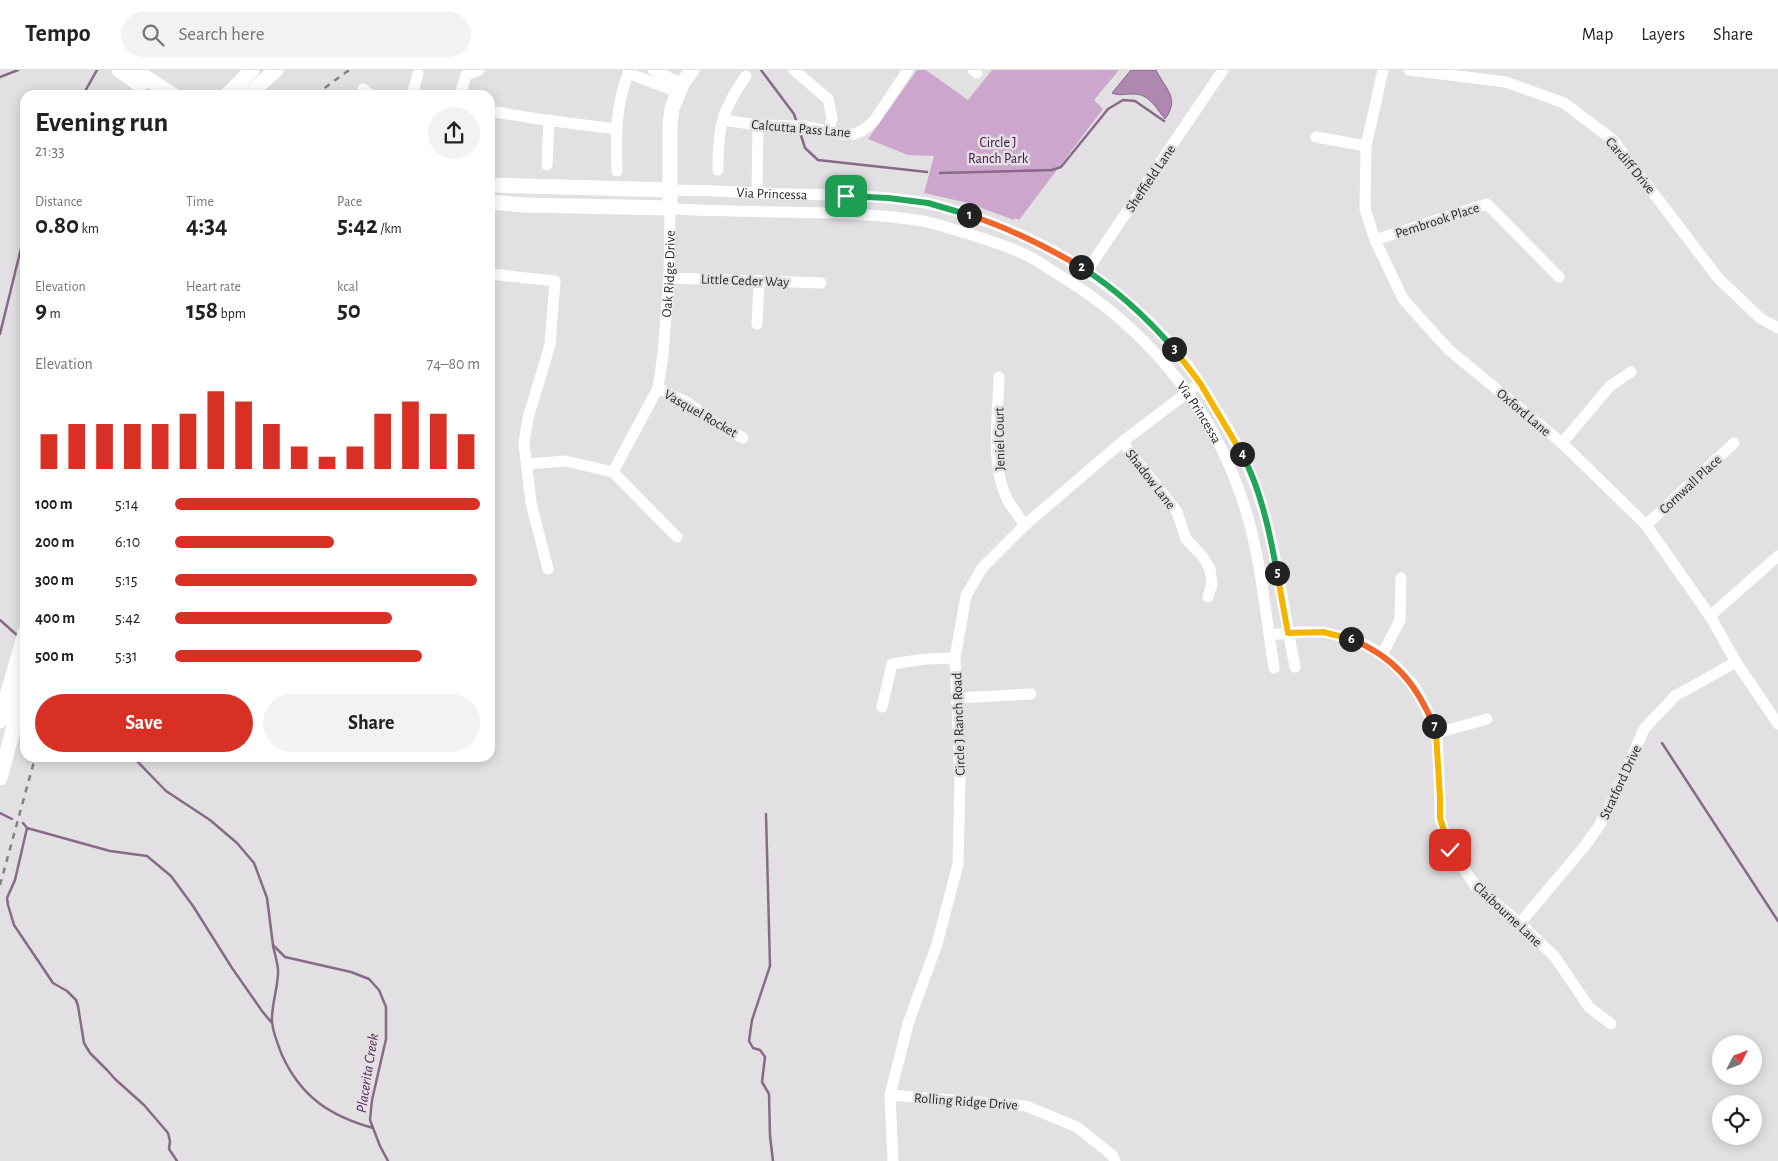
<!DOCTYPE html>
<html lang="en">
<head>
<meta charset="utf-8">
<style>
	:root { --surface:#fff; --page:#f2f2f2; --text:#222; --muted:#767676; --line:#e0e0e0; --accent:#d93025 }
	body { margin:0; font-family:"Alegreya Sans",sans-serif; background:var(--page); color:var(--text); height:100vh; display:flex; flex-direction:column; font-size:19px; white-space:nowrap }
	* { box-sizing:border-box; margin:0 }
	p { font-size:16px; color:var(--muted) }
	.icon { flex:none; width:28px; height:28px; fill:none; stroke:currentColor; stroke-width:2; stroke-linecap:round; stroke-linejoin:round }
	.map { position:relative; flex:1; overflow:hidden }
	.side { position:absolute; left:20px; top:20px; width:475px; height:672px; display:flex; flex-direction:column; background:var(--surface); border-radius:15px; box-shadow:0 2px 12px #0003 }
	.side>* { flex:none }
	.needle { width:32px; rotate:48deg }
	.controls { position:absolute; left:1712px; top:965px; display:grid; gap:10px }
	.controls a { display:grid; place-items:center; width:50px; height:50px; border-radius:50%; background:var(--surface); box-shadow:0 2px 12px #0003; font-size:25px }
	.pin { position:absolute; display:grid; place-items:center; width:42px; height:42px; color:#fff; margin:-21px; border-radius:10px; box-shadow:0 2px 8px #0006 }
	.km { position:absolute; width:25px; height:25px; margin:-12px; border-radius:50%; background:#222; color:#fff; font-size:14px; line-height:25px; text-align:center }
	.round { display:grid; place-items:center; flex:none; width:52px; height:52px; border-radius:26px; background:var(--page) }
	.head { display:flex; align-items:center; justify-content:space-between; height:85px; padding:0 15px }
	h1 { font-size:28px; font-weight:700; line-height:38px }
	.metrics { display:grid; grid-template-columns:repeat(3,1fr); gap:8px; height:85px; padding:5px 15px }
	.metrics div { display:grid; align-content:center }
	.metrics b { font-size:25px; font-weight:700 }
	.metrics small { font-size:14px; font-weight:400 }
	.metrics p { font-size:14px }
	.chart { height:140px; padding:10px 15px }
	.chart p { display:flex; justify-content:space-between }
	.chart svg { width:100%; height:90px; margin-top:5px; stroke:var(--accent); stroke-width:6 }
	.primary-button { display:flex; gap:10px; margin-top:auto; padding:10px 15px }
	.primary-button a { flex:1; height:58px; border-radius:30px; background:var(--accent); color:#fff; font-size:20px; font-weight:700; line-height:58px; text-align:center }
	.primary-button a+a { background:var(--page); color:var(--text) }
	ul { padding:0 15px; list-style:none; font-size:16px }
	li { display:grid; grid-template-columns:80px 60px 1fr; align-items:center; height:38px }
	li i { height:12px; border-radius:6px; background:var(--accent) }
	header { display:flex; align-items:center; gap:30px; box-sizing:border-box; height:70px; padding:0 25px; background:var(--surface); border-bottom:1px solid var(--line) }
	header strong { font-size:24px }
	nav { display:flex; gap:28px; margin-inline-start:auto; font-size:18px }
	.search { width:350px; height:45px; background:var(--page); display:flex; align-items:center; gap:12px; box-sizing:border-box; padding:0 18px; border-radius:28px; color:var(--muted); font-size:19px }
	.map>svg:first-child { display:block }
</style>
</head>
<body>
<header>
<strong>Tempo</strong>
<div class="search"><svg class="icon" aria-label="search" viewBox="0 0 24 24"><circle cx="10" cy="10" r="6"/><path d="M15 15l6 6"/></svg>Search here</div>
<nav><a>Map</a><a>Layers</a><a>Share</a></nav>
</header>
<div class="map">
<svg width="1778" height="1091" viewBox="0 0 1778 1091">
	<rect width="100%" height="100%" fill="#e3e0e3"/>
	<path fill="#cca6cd" d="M 917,0 L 926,0 L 968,30 L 992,0 L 1119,0 L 1094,30 L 1103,39 L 1019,150 L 1015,148 L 1014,150 L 968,133 L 924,123 L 934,86 L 908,85 L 868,69 Z"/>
	<path fill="#af87b0" stroke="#866a87" d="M 1131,0 L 1156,0 C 1164,17 1181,28 1165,49 C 1155,37 1149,23 1132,24 C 1125,24 1118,26 1112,23 Z"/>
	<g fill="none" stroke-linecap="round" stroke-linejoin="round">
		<path stroke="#866a87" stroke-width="2.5" d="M 761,0 L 794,44 L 797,53
			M 0,7 L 18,0
			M 83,25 L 97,0
			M 799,59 L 805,78 L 818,90 L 927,102
			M 940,103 L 1052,100 L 1061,97 L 1108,39 L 1123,30 L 1135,31 L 1164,51
			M 0,264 L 25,162
			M 0,550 L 18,566
			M 1662,673 L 1778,851
			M 134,688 L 166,721 L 210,750 L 237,773 L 254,793 L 267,828 L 273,875 L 285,887 L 351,902 L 369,909 L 379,920 L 386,937 L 386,969 L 372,1030 L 370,1050 L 380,1076 L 388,1091
			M 0,743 L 12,749
			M 766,744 L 770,896 L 752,950 L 749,971 L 753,978 L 760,980 L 765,987 L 762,1012 L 769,1024 L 770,1066 L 773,1091
			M 23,753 L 27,758 L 15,810 L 7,828 L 8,835 L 14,855 L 53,913 L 67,921 L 76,930 L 78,936 L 84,973 L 90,983 L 107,1000 L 115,1009 L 144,1035 L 168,1063 L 170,1071 L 169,1079 L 177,1091
			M 27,758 L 110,781 L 147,786 L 171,806 L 193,836 L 232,898 L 262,941 L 272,953
			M 273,876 C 275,884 277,891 278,899 C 279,916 271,934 272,952 C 273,963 278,975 282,985 C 301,1027 330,1046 373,1058"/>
		<g stroke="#fff" stroke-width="11">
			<path d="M 653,0 L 682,14"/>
			<path d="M 794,0 L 828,29 L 832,48 L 829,60"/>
			<path d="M 973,0 L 977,3"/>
			<path d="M 1383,0 L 1366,76 L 1365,139 L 1375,170 L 1403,229 L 1448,279 L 1562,373 L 1646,455 L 1710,546 L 1736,592 L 1778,654"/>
			<path d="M 1409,0 L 1506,12 L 1564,33 L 1613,70 L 1718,208 L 1760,248 L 1778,258"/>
			<path d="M 628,3 L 678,22"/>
			<path d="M 363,19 L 371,25"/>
			<path d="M 412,25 L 418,4"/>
			<path d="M 460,25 L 466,5 L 479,0"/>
			<path d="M 490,41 L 538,49 L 616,59"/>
			<path d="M 723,50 L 758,55 L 804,56 L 842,64 L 854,64 L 862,61 L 874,51 L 908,0"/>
			<path d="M 1316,67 L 1366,76"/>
			<path d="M 547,95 L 549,50"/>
			<path d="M 718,100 C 718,58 721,41 746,6"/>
			<path d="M 617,101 C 616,67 615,32 630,0"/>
			<path id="s1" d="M 670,120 C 710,120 751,123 791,124 C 836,125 881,125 926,133 C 939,135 952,140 965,144 C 1050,170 1130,221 1185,292 C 1197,307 1207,324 1217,341 C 1232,365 1246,390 1256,417 C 1276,474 1283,537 1295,597"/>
			<path d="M 757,123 L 758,55"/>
			<path d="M 1375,170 L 1487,134 L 1559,207"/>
			<path d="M 490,204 L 555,211 L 550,275 L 528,348 L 524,373 L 531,433 L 548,499"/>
			<path d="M 1084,205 L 1223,0"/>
			<path d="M 669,208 L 821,213"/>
			<path d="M 757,254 L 759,210"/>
			<path d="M 999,307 C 998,346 990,393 1007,429 C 1012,438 1019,447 1025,455"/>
			<path d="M 658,318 L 688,333 L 723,358 L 743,368"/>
			<path d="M 1122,372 L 1177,442 L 1186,469 L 1203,487 L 1210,499 L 1212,514 L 1208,527"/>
			<path d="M 1562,373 L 1610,316 L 1631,302"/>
			<path d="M 527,394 L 565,391 L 613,402 L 677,467"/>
			<path id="s2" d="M 613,402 L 658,318 L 663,284 L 669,208 L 670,138 C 691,141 713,140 735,141 C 797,143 861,141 923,151 C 938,154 954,160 969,164 C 988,170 1008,176 1026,185 C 1037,190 1046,197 1056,203 C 1140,253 1208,330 1240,423 C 1260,477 1265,541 1274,598"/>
			<path d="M 1646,455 L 1734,373"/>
			<path d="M 1710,546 L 1778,486"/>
			<path d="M 1269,565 L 1298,562 L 1323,562 L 1348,568 L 1368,576 L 1382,585 L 1397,597 L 1414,616 L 1425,636 L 1437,663 L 1440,728 L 1440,748 L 1450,779 L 1477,818 L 1520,853 L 1555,887 L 1589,937 L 1611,954"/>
			<path d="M 1382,585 L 1400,550 L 1401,508"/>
			<path d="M 957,628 L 1031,624"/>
			<path d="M 882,637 L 892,594 L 925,589 L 955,588"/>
			<path d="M 1437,663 L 1487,649"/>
			<path d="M 1520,853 L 1584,777 L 1599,756 L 1617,722 L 1644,659 L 1675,626 L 1736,592"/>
			<path d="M 890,1025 L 1026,1036 L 1077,1057 L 1112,1085 L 1115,1091"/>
			<path d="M 893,1091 L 890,1025 L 908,954 L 937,874 L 958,794 L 960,710 L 955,588 L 966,526 L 982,498 L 1025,455 L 1122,372 L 1200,313"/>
		</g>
		<path stroke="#fff" stroke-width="15" d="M 119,0 L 140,15
			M 134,0 L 173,25
			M 227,25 L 252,0
			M 248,25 L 276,0
			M 490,115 L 670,120
			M 490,132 L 524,135 L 670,138 L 670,56 L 672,38 L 682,14 L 692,0
			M 0,651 L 25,563
			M 0,708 L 25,616"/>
		<path stroke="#828082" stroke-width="2.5" stroke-dasharray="6 6" stroke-linecap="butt" d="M 315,25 L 349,0
			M 0,815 L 35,688"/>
	</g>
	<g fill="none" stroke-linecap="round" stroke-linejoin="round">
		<g stroke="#fff" stroke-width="10">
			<path id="split-1" d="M 846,126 L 888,128 L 928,133 L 969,145"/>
		</g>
		<g stroke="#fff" stroke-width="10">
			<path id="split-2" d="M 969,145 C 1009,158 1045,176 1081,197"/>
		</g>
		<g stroke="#fff" stroke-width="10">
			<path id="split-3" d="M 1081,197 C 1116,219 1148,249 1174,279"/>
		</g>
		<g stroke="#fff" stroke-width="10">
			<path id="split-4" d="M 1174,279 L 1200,313 L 1242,384"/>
		</g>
		<g stroke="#fff" stroke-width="10">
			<path id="split-5" d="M 1242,384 C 1261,420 1270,463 1277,503"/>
		</g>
		<g stroke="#fff" stroke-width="10">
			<path id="split-6" d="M 1277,503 L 1288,563 L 1323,562 L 1351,569"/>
		</g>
		<g stroke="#fff" stroke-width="10">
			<path id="split-7" d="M 1351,569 C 1394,587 1416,613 1434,656"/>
		</g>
		<g stroke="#fff" stroke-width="10">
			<path id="split-8" d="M 1434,656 L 1436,662 L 1440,728 L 1440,748 L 1450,780"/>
		</g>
		<use href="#split-1" stroke="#22a559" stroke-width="6"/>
		<use href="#split-2" stroke="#f0652b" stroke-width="6"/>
		<use href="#split-3" stroke="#22a559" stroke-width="6"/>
		<use href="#split-4" stroke="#f5b400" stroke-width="6"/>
		<use href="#split-5" stroke="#22a559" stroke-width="6"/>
		<use href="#split-6" stroke="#f5b400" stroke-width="6"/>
		<use href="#split-7" stroke="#f0652b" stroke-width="6"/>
		<use href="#split-8" stroke="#f5b400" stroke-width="6"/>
	</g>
	<g text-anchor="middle" stroke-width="5" stroke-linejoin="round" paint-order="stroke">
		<g font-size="14" fill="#282728" stroke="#e3e0e3">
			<text transform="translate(801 58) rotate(5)" y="5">Calcutta Pass Lane</text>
			<text transform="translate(1631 95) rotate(50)" y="5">Cardiff Drive</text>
			<text transform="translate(1150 108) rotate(-56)" y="5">Sheffield Lane</text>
			<text dy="5" stroke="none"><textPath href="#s1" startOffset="102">Via Princessa</textPath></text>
			<text transform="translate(1437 150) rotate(-18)" y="5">Pembrook Place</text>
			<text dy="5" stroke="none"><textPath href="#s2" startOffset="210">Oak Ridge Drive</textPath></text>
			<text transform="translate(745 210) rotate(2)" y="5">Little Ceder Way</text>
			<text transform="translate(1524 342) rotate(40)" y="5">Oxford Lane</text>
			<text transform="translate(701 343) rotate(30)" y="5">Vasquel Rocket</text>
			<text dy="5" stroke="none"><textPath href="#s2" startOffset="875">Via Princessa</textPath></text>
			<text transform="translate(999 369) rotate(-91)" y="5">Jeniel Court</text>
			<text transform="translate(1151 409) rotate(52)" y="5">Shadow Lane</text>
			<text transform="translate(1690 414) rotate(-43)" y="5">Cornwall Place</text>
			<text transform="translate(958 654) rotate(-92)" y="5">Circle J Ranch Road</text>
			<text transform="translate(1620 712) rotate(-65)" y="5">Stratford Drive</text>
			<text transform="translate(1508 844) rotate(43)" y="5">Claibourne Lane</text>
			<text transform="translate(966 1031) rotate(4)" y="5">Rolling Ridge Drive</text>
		</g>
		<g font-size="14" fill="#441147" stroke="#e3e0e3">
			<text x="998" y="77">Circle J<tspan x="998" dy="16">Ranch Park</tspan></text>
		</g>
		<g font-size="15" font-style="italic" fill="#59265c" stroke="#e3e0e3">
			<text transform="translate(367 1003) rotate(-81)" y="5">Placerita Creek</text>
		</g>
	</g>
</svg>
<div class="controls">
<a><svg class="needle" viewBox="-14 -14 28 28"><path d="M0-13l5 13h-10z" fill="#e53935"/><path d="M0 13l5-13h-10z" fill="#767676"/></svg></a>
<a><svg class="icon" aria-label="locate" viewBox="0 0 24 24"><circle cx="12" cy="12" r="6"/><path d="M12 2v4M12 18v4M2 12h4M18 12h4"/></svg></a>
</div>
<div class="pin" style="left:846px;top:126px;background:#1e9e55"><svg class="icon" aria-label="arrive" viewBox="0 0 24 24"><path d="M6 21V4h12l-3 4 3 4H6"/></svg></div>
<div class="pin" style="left:1450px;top:780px;background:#d93025"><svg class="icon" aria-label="check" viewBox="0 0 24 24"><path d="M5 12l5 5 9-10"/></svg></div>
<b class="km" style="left:969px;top:145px">1</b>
<b class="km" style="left:1081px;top:197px">2</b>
<b class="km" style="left:1174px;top:279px">3</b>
<b class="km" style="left:1242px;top:384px">4</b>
<b class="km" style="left:1277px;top:503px">5</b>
<b class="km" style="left:1351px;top:569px">6</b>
<b class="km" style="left:1434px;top:656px">7</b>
<section class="side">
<div class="head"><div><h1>Evening run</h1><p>21:33</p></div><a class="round"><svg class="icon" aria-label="share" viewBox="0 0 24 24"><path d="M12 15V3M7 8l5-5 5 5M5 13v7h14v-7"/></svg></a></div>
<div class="metrics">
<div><p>Distance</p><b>0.80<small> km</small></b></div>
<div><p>Time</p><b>4:34</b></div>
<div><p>Pace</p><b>5:42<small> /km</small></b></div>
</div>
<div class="metrics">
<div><p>Elevation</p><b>9<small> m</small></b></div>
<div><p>Heart rate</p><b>158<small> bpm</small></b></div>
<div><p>kcal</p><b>50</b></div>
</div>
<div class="chart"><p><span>Elevation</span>74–80 m</p>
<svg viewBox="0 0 160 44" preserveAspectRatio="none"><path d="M5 44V27M15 44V22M25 44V22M35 44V22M45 44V22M55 44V17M65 44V6M75 44V11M85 44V22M95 44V33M105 44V38M115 44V33M125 44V17M135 44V11M145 44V17M155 44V27"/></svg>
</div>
<ul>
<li><b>100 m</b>5:14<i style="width:100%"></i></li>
<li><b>200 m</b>6:10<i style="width:52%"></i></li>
<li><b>300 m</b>5:15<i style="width:99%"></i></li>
<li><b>400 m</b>5:42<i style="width:71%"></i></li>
<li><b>500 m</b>5:31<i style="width:81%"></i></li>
</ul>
<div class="primary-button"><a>Save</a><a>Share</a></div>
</section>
</div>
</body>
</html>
